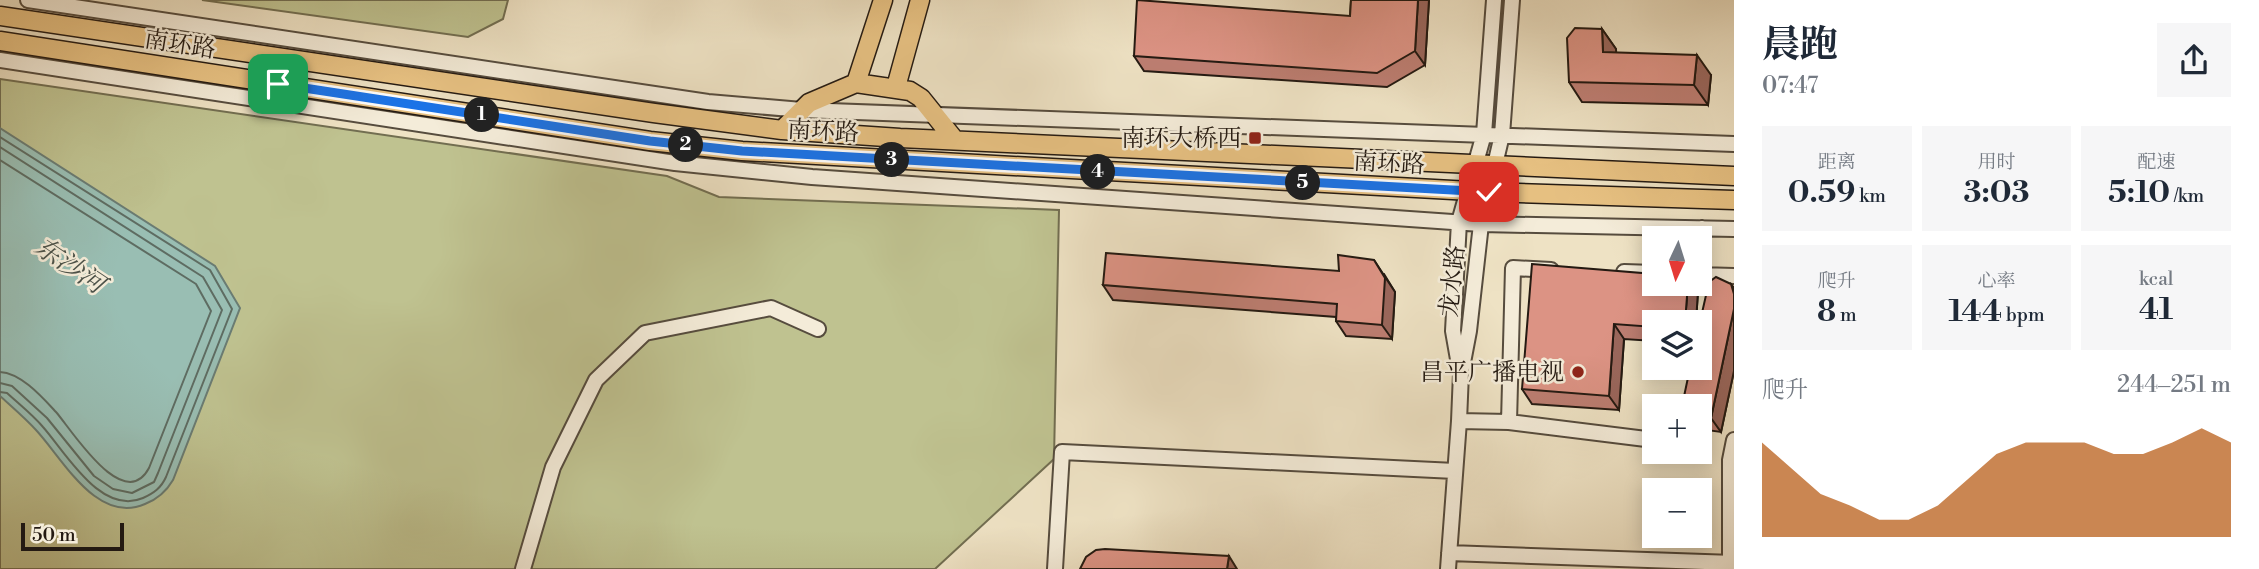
<!DOCTYPE html>
<html lang="zh">
<head>
<meta charset="utf-8">
<style>
	:root { --surface:#fff; --page:#f6f6f7; --text:#1f2937; --muted:#747a83; --accent:#b45309 }
	body { margin:0; font-family:"Libre Bodoni","Noto Serif SC",serif; background:var(--page); color:var(--text); height:100vh; display:flex; flex-direction:column; font-size:26px; white-space:nowrap }
	* { box-sizing:border-box; margin:0 }
	p { font-size:23px; color:var(--muted) }
	.icon { flex:none; width:38px; height:38px; fill:none; stroke:currentColor; stroke-width:2; stroke-linecap:round; stroke-linejoin:round }
	.map { position:relative; flex:1; overflow:hidden }
	.side { display:flex; flex-direction:column; background:var(--surface); width:525px }
	.side>* { flex:none }
	.needle { width:46px; rotate:184deg }
	.tools { position:absolute; left:1642px; top:226px; display:grid; gap:14px }
	.tools a { display:grid; place-items:center; width:70px; height:70px; border-radius:0px; background:var(--surface); box-shadow:0 4px 18px #0003; font-size:35px }
	.scale { position:absolute; left:21px; bottom:18px; width:103px; box-sizing:border-box; padding-left:7px; border:4px solid #241a12; border-top:0; font-size:19px; line-height:24px; white-space:nowrap; color:#241a12; -webkit-text-stroke:5px #f4ecd9; paint-order:stroke }
	.pin { position:absolute; display:grid; place-items:center; width:60px; height:60px; color:#fff; margin:-30px; border-radius:14px; box-shadow:0 4px 10px #0006 }
	.km { position:absolute; width:35px; height:35px; margin:-18px; border-radius:50%; background:#222; color:#fff; font-size:19px; line-height:35px; text-align:center }
	.round { display:grid; place-items:center; flex:none; width:74px; height:74px; border-radius:0px; background:var(--page) }
	.head { display:flex; align-items:center; justify-content:space-between; height:119px; padding:0 28px }
	h1 { font-size:38px; font-weight:700; line-height:52px }
	.stats { display:grid; grid-template-columns:repeat(3,1fr); gap:10px; height:119px; padding:7px 28px }
	.stats div { display:grid; align-content:center; border-radius:0px; background:var(--page); text-align:center }
	.stats b { font-size:30px; font-weight:700 }
	.stats small { font-size:19px; font-weight:400 }
	.stats p { font-size:19px }
	.chart { height:196px; padding:14px 28px }
	.chart p { display:flex; justify-content:space-between }
	.chart svg { width:100%; height:126px; margin-top:7px; fill:var(--accent); opacity:.7 }
	main { display:flex; flex:1; min-height:0 }
	.map>svg:first-child { display:block }
</style>
</head>
<body>
<main>
<div class="map">
<svg width="1734" height="569" viewBox="0 0 1734 569">
	<rect width="100%" height="100%" fill="#eee2c4"/>
	<filter id="stains"><feTurbulence type="fractalNoise" baseFrequency=".00286" numOctaves="4"/><feColorMatrix values="0 0 0 0 .2 0 0 0 0 .09 0 0 0 0 .02 0 0 0 .5 -.17"/></filter>
	<radialGradient id="worn" r=".72"><stop offset=".6" stop-color="#630" stop-opacity="0"/><stop offset="1" stop-color="#630" stop-opacity=".3"/></radialGradient>
	<path fill="#bfc290" stroke="#726e51" stroke-width="2" d="M 202,0 L 508,0 L 503,19 L 468,37 Z
		M 0,79 L 667,176 L 719,197 L 1059,210 L 1054,459 L 935,569 L 0,569 Z"/>
	<path fill="#99beb3" stroke="#6a7c73" stroke-width="2" d="M 0,128 L 215,266 L 240,308 L 173,480 C 166,492 158,499 145,504 C 97,525 63,459 36,430 C 25,418 12,407 0,396 Z"/>
	<g fill="none" stroke-linecap="round" stroke-linejoin="round">
		<path stroke="#5e6c62" stroke-width="2" d="M 0,137 L 210,270 L 232,309 L 166,477 C 161,488 154,493 143,498 C 101,516 66,453 43,427 C 33,415 19,404 7,393 L 0,392
			M 0,147 L 203,277 L 222,310 L 158,473 L 154,482 L 132,493 L 113,489 L 94,476 L 47,418 L 12,386 L 0,383
			M 0,160 L 196,284 L 211,311 L 149,468 C 124,515 71,429 56,412 C 42,397 21,373 0,372"/>
		<g stroke="#564c3e" stroke-width="18">
			<path id="minor" d="M 28,0 L 708,102 L 802,110 L 1734,144
				M 0,60 L 675,163 L 812,177 L 1481,224 L 1734,229
				M 1702,228 L 1702,275
				M 1624,272 L 1654,273
				M 1699,275 L 1734,276
				M 1459,365 L 1453,331 L 1459,222 L 1484,134 L 1494,0
				M 1459,421 L 1509,422 L 1654,440
				M 1509,422 L 1513,268 L 1551,270
				M 1449,553 L 1734,563
				M 1730,562 L 1730,460 L 1734,440
				M 523,569 L 553,467 L 596,380 L 645,333 L 771,308 L 818,329
				M 1055,569 L 1062,452 L 1455,471
				M 1448,569 L 1459,421 L 1461,373 L 1469,331 L 1481,224 L 1502,135 L 1512,0"/>
		</g>
		<g stroke="#241a12" stroke-width="21">
			<path id="major" d="M 0,16 L 654,113 L 782,130 L 900,138 L 1734,176
				M 0,41 L 650,141 L 742,151 L 1489,192 L 1734,200
				M 856,83 L 883,0
				M 896,87 L 920,0
				M 782,130 L 809,103 L 856,83 L 910,91 L 921,98 L 954,139"/>
		</g>
		<use href="#minor" stroke="#f4ecd9" stroke-width="14"/>
		<use href="#major" stroke="#e7c182" stroke-width="18"/>
	</g>
	<path fill="#bd7e72" stroke="#241a12" stroke-width="2" d="M 1351,0 L 1429,0 L 1425,65 L 1387,87 L 1144,71 L 1134,56 L 1350,16 Z
		M 1602,29 L 1616,49 L 1616,53 L 1711,75 L 1708,105 L 1582,102 L 1569,82 Z
		M 1384,274 L 1395,292 L 1392,339 L 1346,336 L 1336,321 L 1336,317 L 1113,300 L 1103,285 Z
		M 1654,284 L 1693,284 L 1698,291 L 1696,322 L 1654,322 L 1654,341 L 1624,339 L 1619,410 L 1532,404 L 1522,389 Z
		M 1731,284 L 1734,288 L 1734,371 L 1721,432 L 1699,429 L 1699,406 Z"/>
	<path fill="#9a675c" stroke="#241a12" stroke-width="2" d="M 1418,0 L 1429,0 L 1425,65 L 1415,51 Z
		M 1602,29 L 1616,49 L 1617,72 L 1603,52 Z
		M 1697,55 L 1711,75 L 1708,105 L 1694,85 Z
		M 1374,260 L 1395,292 L 1392,339 L 1382,325 Z
		M 1688,284 L 1693,284 L 1698,291 L 1696,322 L 1685,322 Z
		M 1734,309 L 1734,371 L 1721,432 L 1711,418 Z
		M 1614,324 L 1624,339 L 1619,410 L 1609,396 Z
		M 1229,556 L 1237,569 L 1227,569 Z"/>
	<path fill="#dc9384" stroke="#241a12" stroke-width="2" d="M 1137,0 L 1350,16 L 1351,0 L 1418,0 L 1415,51 L 1377,73 L 1134,56 Z
		M 1575,28 L 1602,29 L 1603,52 L 1697,55 L 1694,85 L 1569,82 L 1567,38 Z
		M 1106,253 L 1339,271 L 1338,255 L 1374,260 L 1385,278 L 1382,325 L 1336,321 L 1337,304 L 1103,285 Z
		M 1532,264 L 1654,274 L 1654,284 L 1688,284 L 1685,322 L 1654,322 L 1654,327 L 1614,324 L 1609,396 L 1522,389 Z
		M 1716,277 L 1731,284 L 1734,294 L 1734,309 L 1711,418 L 1699,416 L 1699,406 L 1682,406 L 1690,368 L 1699,368 L 1699,326 L 1709,282 Z
		M 1105,549 L 1229,556 L 1227,569 L 1080,569 L 1086,557 L 1096,550 Z"/>
	<g fill="none" stroke-linecap="round" stroke-linejoin="round">
		<g stroke="#fff" stroke-width="14">
			<path id="route" d="M 278,84 L 650,141 L 742,151 L 1489,192"/>
		</g>
		<use href="#route" stroke="#1a73e8" stroke-width="9"/>
	</g>
	<g fill="#8f2418" stroke="#f4ecd9" stroke-width="2.5">
		<rect x="1248" y="131" width="14" height="14" rx="3.5"/>
		<circle cx="1578" cy="372" r="7"/>
	</g>
	<g text-anchor="middle" stroke-width="5" stroke-linejoin="round" paint-order="stroke">
		<g font-size="24" fill="#241a12" stroke="#f4ecd9">
			<text transform="translate(180 44) rotate(9)" y="8">南环路</text>
			<text transform="translate(823 131) rotate(3)" y="8">南环路</text>
			<text transform="translate(1389 163) rotate(3)" y="8">南环路</text>
			<text transform="translate(1452 281) rotate(-84)" y="8">龙水路</text>
		</g>
		<g font-size="24" fill="#241a12" stroke="#f4ecd9" text-anchor="end">
			<text x="1241" y="146">南环大桥西</text>
			<text x="1564" y="380">昌平广播电视</text>
		</g>
		<g font-size="26" font-style="italic" fill="#4d534a" stroke="#f4ecd9">
			<text transform="translate(70 265) rotate(34)" y="9">东沙河</text>
		</g>
	</g>
	<rect width="100%" height="100%" filter="url(#stains)"/>
	<rect width="100%" height="100%" fill="url(#worn)"/>
</svg>
<div class="tools">
<a><svg class="needle" viewBox="-14 -14 28 28"><path d="M0-13l5 13h-10z" fill="#e53935"/><path d="M0 13l5-13h-10z" fill="#747a83"/></svg></a>
<a><svg class="icon" aria-label="layers" viewBox="0 0 24 24"><path d="M12 4l9 5-9 5-9-5zM3 14l9 5 9-5"/></svg></a>
<a>+</a>
<a>−</a>
</div>
<div class="scale">50 m</div>
<div class="pin" style="left:278px;top:84px;background:#1e9e55"><svg class="icon" aria-label="arrive" viewBox="0 0 24 24"><path d="M6 21V4h12l-3 4 3 4H6"/></svg></div>
<div class="pin" style="left:1489px;top:192px;background:#d93025"><svg class="icon" aria-label="check" viewBox="0 0 24 24"><path d="M5 12l5 5 9-10"/></svg></div>
<b class="km" style="left:482px;top:115px">1</b>
<b class="km" style="left:686px;top:145px">2</b>
<b class="km" style="left:892px;top:160px">3</b>
<b class="km" style="left:1098px;top:172px">4</b>
<b class="km" style="left:1303px;top:183px">5</b>
</div>
<section class="side">
<div class="head"><div><h1>晨跑</h1><p>07:47</p></div><a class="round"><svg class="icon" aria-label="share" viewBox="0 0 24 24"><path d="M12 15V3M7 8l5-5 5 5M5 13v7h14v-7"/></svg></a></div>
<div class="stats">
<div><p>距离</p><b>0.59<small> km</small></b></div>
<div><p>用时</p><b>3:03</b></div>
<div><p>配速</p><b>5:10<small> /km</small></b></div>
</div>
<div class="stats">
<div><p>爬升</p><b>8<small> m</small></b></div>
<div><p>心率</p><b>144<small> bpm</small></b></div>
<div><p>kcal</p><b>41</b></div>
</div>
<div class="chart"><p><span>爬升</span>244–251 m</p>
<svg viewBox="0 0 160 44" preserveAspectRatio="none"><path d="M0 44V11L10 20L20 29L30 33L40 38L50 38L60 33L70 24L80 15L90 11L100 11L110 11L120 15L130 15L140 11L150 6L160 11V44z"/></svg>
</div>
</section>
</main>
</body>
</html>
